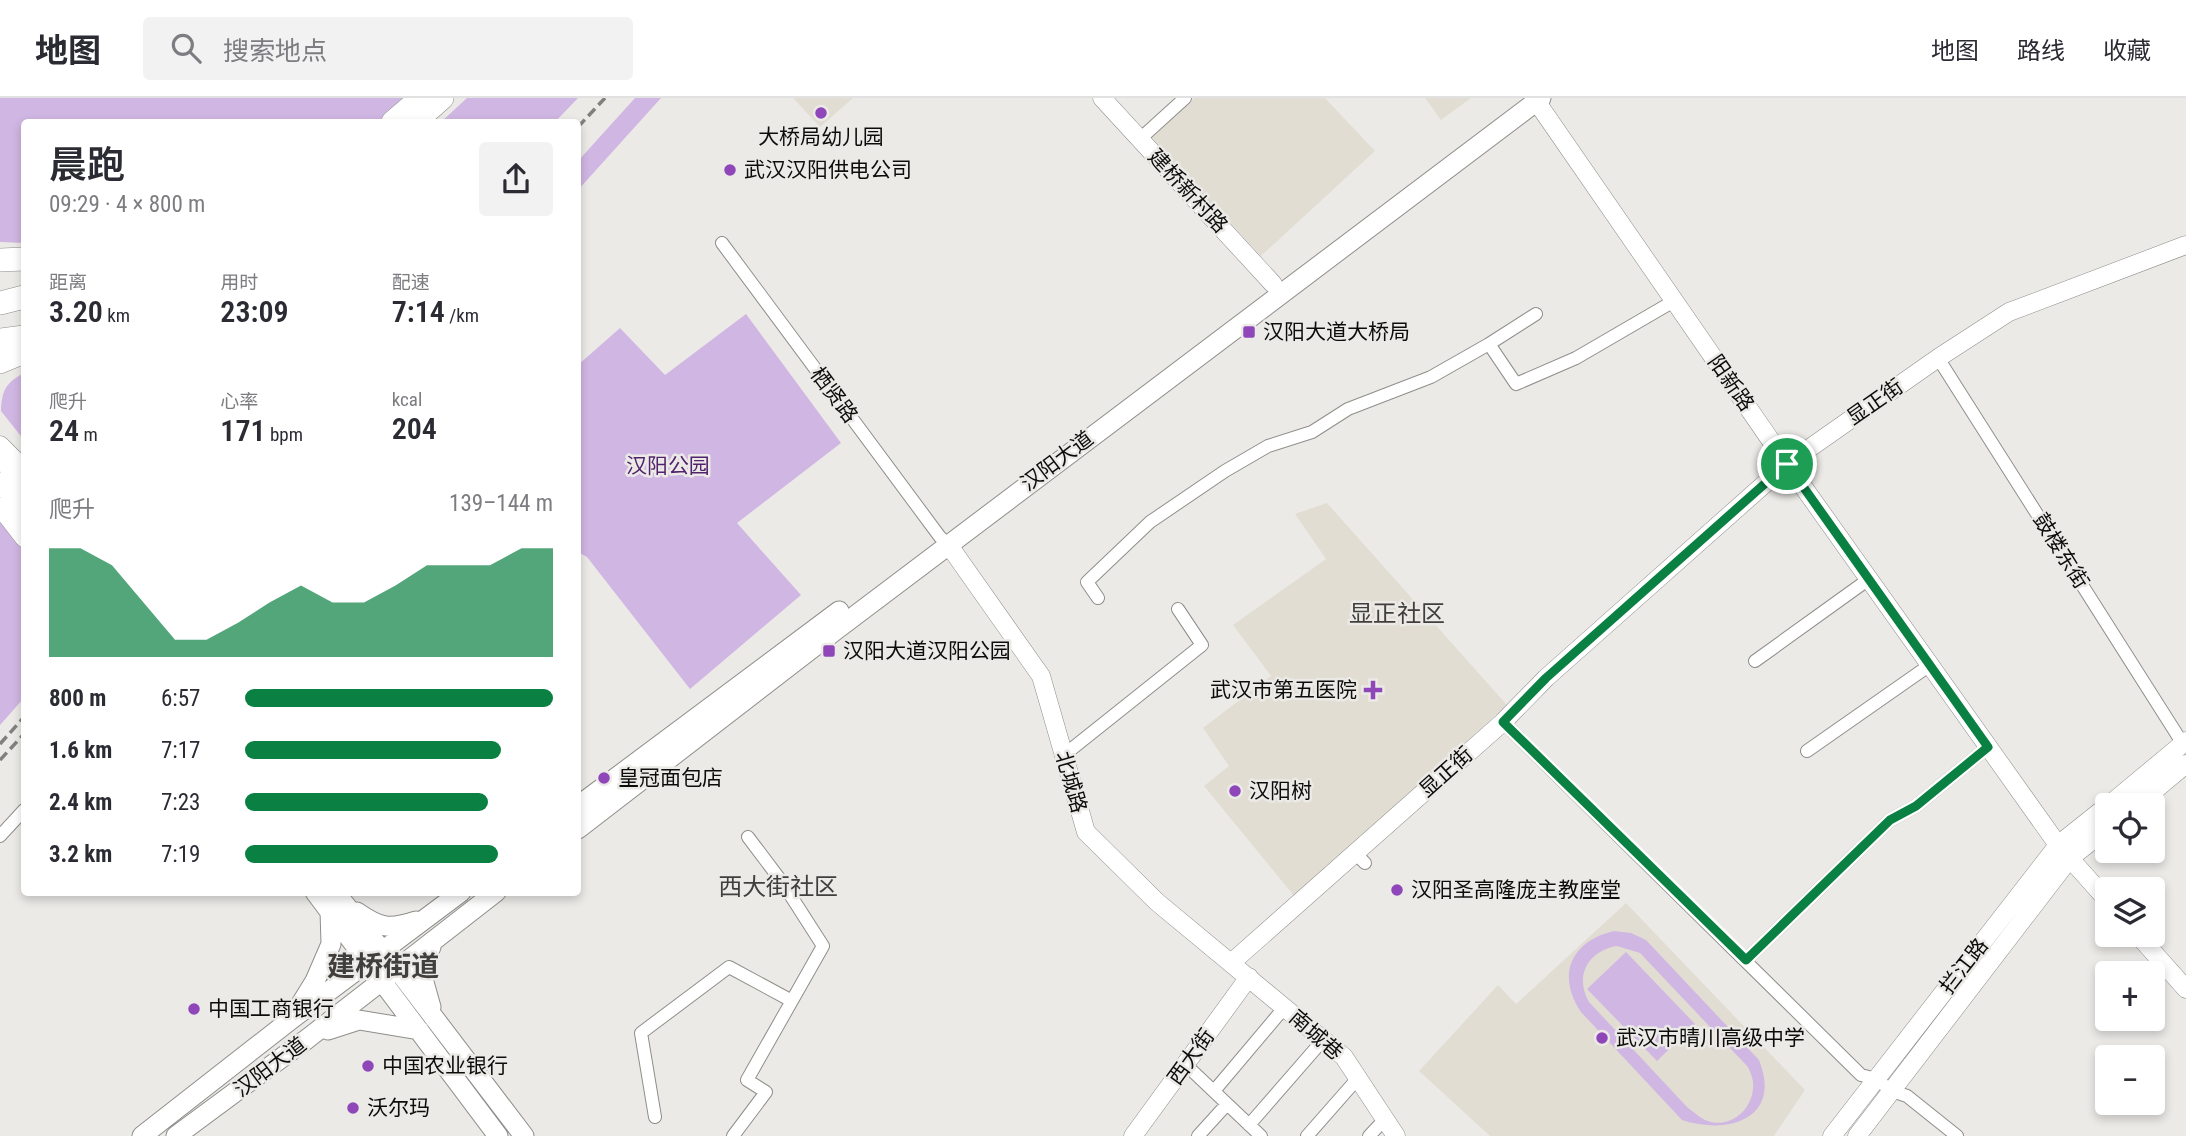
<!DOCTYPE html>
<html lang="zh">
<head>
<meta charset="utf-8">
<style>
	:root { --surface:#fff; --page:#f2f2f3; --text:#2b2b33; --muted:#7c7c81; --line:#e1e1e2; --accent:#0b8043 }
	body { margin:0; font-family:"Roboto Condensed","Noto Sans SC",sans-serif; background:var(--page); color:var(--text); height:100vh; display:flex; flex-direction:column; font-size:26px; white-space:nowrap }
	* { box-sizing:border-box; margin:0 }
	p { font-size:23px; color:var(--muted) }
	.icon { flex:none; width:38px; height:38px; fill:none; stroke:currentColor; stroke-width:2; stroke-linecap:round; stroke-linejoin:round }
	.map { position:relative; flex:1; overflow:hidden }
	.side { position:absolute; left:21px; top:21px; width:560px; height:777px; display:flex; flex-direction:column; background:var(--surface); border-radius:7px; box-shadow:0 4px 10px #0003 }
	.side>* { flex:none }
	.controls { position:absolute; left:2095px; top:695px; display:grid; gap:14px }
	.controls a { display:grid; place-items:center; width:70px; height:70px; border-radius:7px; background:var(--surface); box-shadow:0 4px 10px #0003; font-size:35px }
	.pin { position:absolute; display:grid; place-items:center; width:60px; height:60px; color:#fff; margin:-30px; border:4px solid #fff; border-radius:50%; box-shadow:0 2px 7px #0007 }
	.round { display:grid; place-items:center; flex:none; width:74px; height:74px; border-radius:7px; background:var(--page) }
	.summary { display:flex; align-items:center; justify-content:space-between; height:119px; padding:0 28px }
	h1 { font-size:38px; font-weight:600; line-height:52px }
	.figures { display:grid; grid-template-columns:repeat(3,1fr); gap:10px; height:119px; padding:7px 28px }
	.figures div { display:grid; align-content:center }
	.figures b { font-size:30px; font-weight:600 }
	.figures small { font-size:19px; font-weight:400 }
	.figures p { font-size:19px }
	.chart { height:196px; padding:14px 28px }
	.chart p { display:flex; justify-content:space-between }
	.chart svg { width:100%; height:126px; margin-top:7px; fill:var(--accent); opacity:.7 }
	ul { padding:0 28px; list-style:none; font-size:23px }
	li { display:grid; grid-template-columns:112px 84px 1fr; align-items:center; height:52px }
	li i { height:18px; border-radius:9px; background:var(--accent) }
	header { display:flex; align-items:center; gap:42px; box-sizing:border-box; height:98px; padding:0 35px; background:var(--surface); border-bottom:2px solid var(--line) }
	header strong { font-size:33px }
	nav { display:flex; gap:38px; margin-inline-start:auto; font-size:24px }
	.search { width:490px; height:63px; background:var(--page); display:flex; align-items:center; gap:18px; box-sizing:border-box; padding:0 24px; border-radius:7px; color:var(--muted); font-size:26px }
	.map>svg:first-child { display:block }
</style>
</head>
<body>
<header>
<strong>地图</strong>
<div class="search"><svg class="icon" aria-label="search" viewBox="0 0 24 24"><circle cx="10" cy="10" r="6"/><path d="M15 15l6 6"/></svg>搜索地点</div>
<nav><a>地图</a><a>路线</a><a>收藏</a></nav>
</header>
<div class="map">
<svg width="2186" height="1038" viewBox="0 0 2186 1038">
	<rect width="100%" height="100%" fill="#eceae7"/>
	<path fill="#e2ddd3" d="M 793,0 L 853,0 L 820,29 Z
		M 1194,0 L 1325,0 L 1375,53 L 1261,158 L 1152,40 Z
		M 1425,0 L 1471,0 L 1441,22 Z
		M 1327,405 L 1507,607 L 1295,799 L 1204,688 L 1229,668 L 1203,630 L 1271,578 L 1233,527 L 1326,461 L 1295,416 Z
		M 1626,805 L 1805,992 L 1774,1038 L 1490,1038 L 1419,973 L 1498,887 L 1516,906 Z"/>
	<path fill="#d0b6e3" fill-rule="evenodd" d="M 0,0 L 406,0 L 382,24 L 24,24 L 24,145 L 0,144 Z
		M 467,0 L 578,0 L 555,24 L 441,24 Z
		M 635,0 L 661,0 L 578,92 L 578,63 Z
		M 746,216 L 841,345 L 737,425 L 801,497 L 690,591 L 587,459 L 578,454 L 578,267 L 620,230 L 665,277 Z
		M 24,275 L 24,342 L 1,313 C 2,293 5,285 24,275 Z
		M 0,420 L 24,452 L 24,600 L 0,627 Z
		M 1614,833 L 1631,835 L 1646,842 L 1759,962 C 1782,1019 1731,1038 1682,1022 L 1581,914 C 1556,877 1571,843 1614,833 ZM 1617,848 L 1640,855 L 1748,969 C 1751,976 1754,982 1753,990 C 1752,1011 1732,1029 1711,1024 C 1702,1022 1695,1015 1687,1009 L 1589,904 C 1574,878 1588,853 1617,848 Z
		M 1626,854 L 1695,926 L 1657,963 L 1587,891 Z"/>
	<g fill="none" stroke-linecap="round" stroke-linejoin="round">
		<g stroke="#8f8e8b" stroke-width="14">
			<path id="street" d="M 1140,41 L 1185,0
				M 722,145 L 940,439 L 948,446
				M 1489,246 L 1536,216
				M 1938,260 L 2183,646
				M 1098,500 L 1087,484 L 1150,424 L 1225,373 L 1268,348 L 1312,334 L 1348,311 L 1431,279 L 1489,246 L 1516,286 L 1576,260 L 1674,203
				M 1755,563 L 1869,481
				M 1503,624 L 1861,977 L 1876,981 L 1892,993 L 1907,998 L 1957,1038
				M 1807,653 L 1930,567
				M 1064,657 L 1202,547 L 1178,511
				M 0,738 L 24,712
				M 1355,755 L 1365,765
				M 1746,862 L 1890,722 L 1916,708 L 1988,649
				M 1185,966 L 1261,1038
				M 1214,993 L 1284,910
				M 655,1019 L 641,935 L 729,869 L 792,903
				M 1249,1027 L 1323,942
				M 733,1038 L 766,994 L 747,982 L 823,848 L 782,784 L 748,739
				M 1198,1038 L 1227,1006
				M 1307,1038 L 1358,980
				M 1369,1038 L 1385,1021"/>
		</g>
		<g stroke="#8f8e8b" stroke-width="19">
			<path id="secondary" d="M 1102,0 L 1273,186
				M 1534,0 L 1787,366 L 2058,747 L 2107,802
				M 0,347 L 24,371
				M 0,409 L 24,440
				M 948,446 L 1041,578 L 1086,734 L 1157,804 L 1344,959 L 1396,1038
				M 2109,707 L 2186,643
				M 2137,707 L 2186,666
				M 2137,836 L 2186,891
				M 1231,865 L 1503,624 L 1546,580 L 1787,366 L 1938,260 L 2009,214 L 2186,147
				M 1133,1038 L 1249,879
				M 1832,1038 L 2058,747 L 2107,708
				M 1857,1038 L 2070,760 L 2107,731"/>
		</g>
		<g stroke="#8f8e8b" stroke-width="21">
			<path id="primary" d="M 0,358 L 24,389
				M 0,384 L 24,414
				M 578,708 L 839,513
				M 578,731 L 836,532 L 1541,0
				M 315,794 L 498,1038
				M 335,794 L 397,871 L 524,1038
				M 357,814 C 380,830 389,832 416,823
				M 299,909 L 315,883 L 331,846 L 330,813
				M 431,909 L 420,870 L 431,849
				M 328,932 L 359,922 L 419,932
				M 142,1038 L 293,920 L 461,794
				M 176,1038 L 307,941 L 496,794"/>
		</g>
		<g stroke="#8f8e8b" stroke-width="24">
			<path id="highway" d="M 393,24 L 421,0
				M 415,24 L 442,0
				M 0,162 L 24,161
				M 0,205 L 24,199
				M 0,242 L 24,239
				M 0,264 L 24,254"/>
		</g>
		<use href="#street" stroke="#fff" stroke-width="12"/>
		<use href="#secondary" stroke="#fff" stroke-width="18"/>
		<use href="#primary" stroke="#fff" stroke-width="19"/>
		<use href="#highway" stroke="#fff" stroke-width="23"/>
		<path stroke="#81807e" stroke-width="3.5" stroke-dasharray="10 5" stroke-linecap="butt" d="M 578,29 L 605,0
			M 0,646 L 24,619
			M 0,662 L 24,636"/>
	</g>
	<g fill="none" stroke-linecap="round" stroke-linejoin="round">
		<g stroke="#fff" stroke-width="14">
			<path id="route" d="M 1787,366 L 1988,649 L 1916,708 L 1890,722 L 1746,862 L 1503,624 L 1546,580 Z"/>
		</g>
		<use href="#route" stroke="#0b8043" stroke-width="9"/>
	</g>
	<g fill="#8e46b9" stroke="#eceae7" stroke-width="2.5">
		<circle cx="821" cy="15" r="7"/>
		<circle cx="730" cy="72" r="7"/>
		<rect x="1242" y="227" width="14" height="14" rx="3.5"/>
		<rect x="822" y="546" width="14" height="14" rx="3.5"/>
		<path d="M1369.5 581.5h7v7h7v7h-7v7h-7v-7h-7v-7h7z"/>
		<circle cx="604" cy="680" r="7"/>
		<circle cx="1235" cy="693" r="7"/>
		<circle cx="1397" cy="792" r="7"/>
		<circle cx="194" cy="911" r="7"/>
		<circle cx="1602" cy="940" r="7"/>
		<circle cx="368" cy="968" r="7"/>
		<circle cx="353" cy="1010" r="7"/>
	</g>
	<g text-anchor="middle" stroke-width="5" stroke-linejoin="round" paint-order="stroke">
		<g font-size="21" fill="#0c0c0b" stroke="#eceae7" text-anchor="start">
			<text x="821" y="46" text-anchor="middle">大桥局幼儿园</text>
			<text x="744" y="79">武汉汉阳供电公司</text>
			<text x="1263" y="241">汉阳大道大桥局</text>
			<text x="843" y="560">汉阳大道汉阳公园</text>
			<text x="1357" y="599" text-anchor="end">武汉市第五医院</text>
			<text x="618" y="687">皇冠面包店</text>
			<text x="1249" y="700">汉阳树</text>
			<text x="1411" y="799">汉阳圣高隆庞主教座堂</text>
			<text x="208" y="918">中国工商银行</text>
			<text x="1616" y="947">武汉市晴川高级中学</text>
			<text x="382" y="975">中国农业银行</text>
			<text x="367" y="1017">沃尔玛</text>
		</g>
		<g font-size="21" fill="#0c0c0b" stroke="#eceae7">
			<text transform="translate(1188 93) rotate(47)" y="7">建桥新村路</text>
			<text transform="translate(1731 285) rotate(55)" y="7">阳新路</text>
			<text transform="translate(834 297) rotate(53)" y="7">栖贤路</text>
			<text transform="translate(1875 304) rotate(-35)" y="7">显正街</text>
			<text transform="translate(1057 363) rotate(-37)" y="7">汉阳大道</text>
			<text transform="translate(2061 453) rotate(58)" y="7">鼓楼东街</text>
			<text transform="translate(1446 674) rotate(-42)" y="7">显正街</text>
			<text transform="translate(1071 684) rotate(74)" y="7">北城路</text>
			<text transform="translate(1964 868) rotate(-52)" y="7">拦江路</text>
			<text transform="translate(1316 937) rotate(41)" y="7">南城巷</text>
			<text transform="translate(1191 959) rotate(-54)" y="7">西大街</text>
			<text transform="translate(270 969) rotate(-37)" y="7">汉阳大道</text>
		</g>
		<g font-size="21" fill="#52236d" stroke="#eceae7">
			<text x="668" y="375">汉阳公园</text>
		</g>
		<g font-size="24" fill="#403f3d" stroke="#eceae7">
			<text x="1397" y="524">显正社区</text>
			<text x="778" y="797">西大街社区</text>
		</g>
		<g font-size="28" font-weight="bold" fill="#403f3d" stroke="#eceae7">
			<text x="383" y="878">建桥街道</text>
		</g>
	</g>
</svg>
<div class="controls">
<a><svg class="icon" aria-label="locate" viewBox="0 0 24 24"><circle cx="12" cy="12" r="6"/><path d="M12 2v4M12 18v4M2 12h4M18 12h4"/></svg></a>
<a><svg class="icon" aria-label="layers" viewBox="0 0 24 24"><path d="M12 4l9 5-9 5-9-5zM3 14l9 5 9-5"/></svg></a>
<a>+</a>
<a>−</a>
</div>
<div class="pin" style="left:1787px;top:366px;background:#1e9e55"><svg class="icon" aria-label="arrive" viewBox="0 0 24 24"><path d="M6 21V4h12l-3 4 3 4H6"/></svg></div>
<section class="side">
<div class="summary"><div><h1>晨跑</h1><p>09:29 · 4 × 800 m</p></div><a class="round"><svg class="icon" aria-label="share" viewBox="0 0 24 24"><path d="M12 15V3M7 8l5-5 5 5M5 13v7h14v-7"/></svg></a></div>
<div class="figures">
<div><p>距离</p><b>3.20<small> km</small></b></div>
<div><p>用时</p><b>23:09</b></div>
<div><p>配速</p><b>7:14<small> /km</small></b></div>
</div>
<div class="figures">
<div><p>爬升</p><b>24<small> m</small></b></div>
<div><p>心率</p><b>171<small> bpm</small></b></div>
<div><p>kcal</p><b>204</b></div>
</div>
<div class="chart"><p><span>爬升</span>139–144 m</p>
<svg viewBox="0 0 160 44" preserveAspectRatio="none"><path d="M0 44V6L10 6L20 12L30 25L40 38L50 38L60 32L70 25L80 19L90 25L100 25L110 19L120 12L130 12L140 12L150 6L160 6V44z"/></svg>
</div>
<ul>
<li><b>800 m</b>6:57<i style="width:100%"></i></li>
<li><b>1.6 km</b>7:17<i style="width:83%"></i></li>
<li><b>2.4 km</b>7:23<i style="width:79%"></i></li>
<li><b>3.2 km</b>7:19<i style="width:82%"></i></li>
</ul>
</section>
</div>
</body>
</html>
